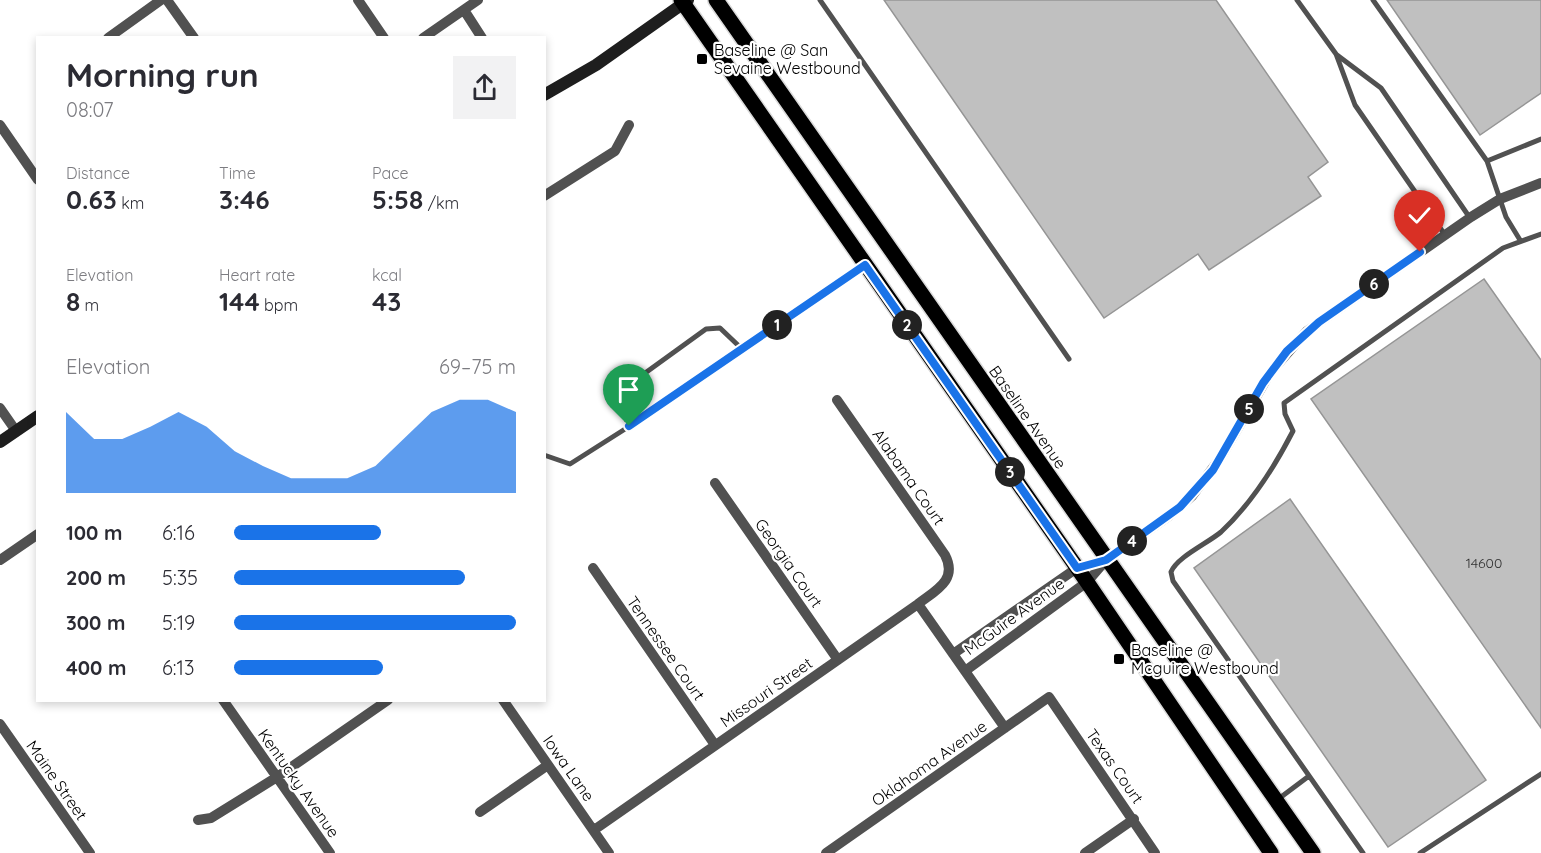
<!DOCTYPE html>
<html lang="en">
<head>
<meta charset="utf-8">
<style>
	:root { --surface:#fff; --page:#f2f2f3; --text:#2b2b33; --muted:#7c7c81; --accent:#1a73e8 }
	body { margin:0; font-family:Quicksand,sans-serif; background:var(--page); color:var(--text); height:100vh; display:flex; flex-direction:column; font-size:22px; white-space:nowrap }
	* { box-sizing:border-box; margin:0 }
	p { font-size:20px; color:var(--muted) }
	.icon { flex:none; width:33px; height:33px; fill:none; stroke:currentColor; stroke-width:2; stroke-linecap:round; stroke-linejoin:round }
	.map { position:relative; flex:1; overflow:hidden }
	.panel { position:absolute; left:36px; top:36px; width:510px; height:666px; display:flex; flex-direction:column; background:var(--surface); border-radius:0px; box-shadow:0 3px 9px #0003 }
	.panel>* { flex:none }
	.pin { position:absolute; display:grid; place-items:center; width:51px; height:51px; color:#fff; margin:-62px -26px; border-radius:50% 50% 50% 0; rotate:-45deg; box-shadow:0 0 6px #0007 }
	.pin .icon { rotate:45deg }
	.km { position:absolute; width:30px; height:30px; margin:-15px; border-radius:50%; background:#222; color:#fff; font-size:16px; line-height:30px; text-align:center }
	.round { display:grid; place-items:center; flex:none; width:63px; height:63px; border-radius:0px; background:var(--page) }
	.overview { display:flex; align-items:center; justify-content:space-between; height:102px; padding:0 30px }
	h1 { font-size:33px; font-weight:700; line-height:45px }
	.metrics { display:grid; grid-template-columns:repeat(3,1fr); gap:9px; height:102px; padding:6px 30px }
	.metrics div { display:grid; align-content:center }
	.metrics b { font-size:26px; font-weight:700 }
	.metrics small { font-size:16px; font-weight:400 }
	.metrics p { font-size:16px }
	.chart { height:168px; padding:12px 30px }
	.chart p { display:flex; justify-content:space-between }
	.chart svg { width:100%; height:108px; margin-top:6px; fill:var(--accent); opacity:.7 }
	ul { padding:0 30px; list-style:none; font-size:20px }
	li { display:grid; grid-template-columns:96px 72px 1fr; align-items:center; height:45px }
	li i { height:15px; border-radius:8px; background:var(--accent) }
	.map>svg:first-child { display:block }
</style>
</head>
<body>
<div class="map">
<svg width="1541" height="853" viewBox="0 0 1541 853">
	<rect width="100%" height="100%" fill="#fff"/>
	<path fill="#c0c0c0" stroke="#959595" stroke-width="1.5" d="M 884,0 L 1216,0 L 1328,162 L 1308,177 L 1321,196 L 1209,270 L 1198,254 L 1104,318 Z
		M 1387,0 L 1541,0 L 1541,93 L 1480,135 Z
		M 1484,279 L 1541,360 L 1541,728 L 1311,399 Z
		M 1290,499 L 1486,780 L 1388,847 L 1194,568 Z"/>
	<g fill="none" stroke-linecap="round" stroke-linejoin="round">
		<g stroke="#dbdbdb" stroke-width="18">
			<path id="primary" d="M 681,0 L 1087,582 L 1271,853
				M 716,0 L 1313,853"/>
		</g>
		<path stroke="#515151" stroke-width="5" d="M 820,0 L 1069,359
			M 1297,0 L 1336,54 L 1355,105 L 1445,235
			M 1373,0 L 1487,161 L 1541,139
			M 1337,55 L 1381,88 L 1470,218
			M 1487,161 L 1506,217 L 1520,240
			M 629,426 L 619,401 L 623,389 L 706,329 L 720,328 L 742,349
			M 544,455 L 570,464 L 644,417 L 864,265
			M 1277,800 L 1309,776
			M 1363,853 L 1173,581 L 1171,572 C 1177,557 1208,543 1221,532 C 1251,504 1275,466 1293,431 L 1285,414 L 1284,403 L 1503,248 L 1541,234
			M 1420,853 L 1541,774"/>
		<path stroke="#515151" stroke-width="10" d="M 167,0 L 194,38
			M 358,0 L 384,38
			M 464,10 L 482,38
			M 108,38 L 161,0
			M 423,38 L 478,0
			M 0,125 L 38,180
			M 544,196 L 615,151 L 629,125
			M 0,408 L 16,431
			M 715,483 L 838,660
			M 0,560 L 38,534
			M 593,568 L 715,745
			M 918,604 L 1005,728
			M 953,654 L 1077,568 L 1106,560
			M 965,671 L 1087,582 L 1106,560 L 1169,516 L 1192,496 L 1221,457 L 1270,373 L 1307,331 L 1471,217 L 1500,199 L 1541,183
			M 223,700 L 330,853
			M 503,700 L 609,853
			M 0,724 L 90,853
			M 480,812 L 548,765
			M 198,820 L 211,818 L 277,777 L 388,700
			M 594,830 L 918,604 C 936,590 958,580 945,555 L 837,400
			M 826,853 L 1049,697 L 1155,853
			M 1085,853 L 1134,819"/>
		<path stroke="#1e1e1e" stroke-width="12" d="M 544,95 L 596,65 L 688,0
			M 0,442 L 38,416"/>
		<use href="#primary" stroke="#000" stroke-width="15"/>
	</g>
	<g fill="none" stroke-linecap="round" stroke-linejoin="round">
		<g stroke="#fff" stroke-width="12">
			<path id="route" d="M 629,426 L 865,265 L 1077,568 L 1106,560 L 1180,507 L 1213,470 L 1263,383 L 1287,351 L 1319,322 L 1420,252"/>
		</g>
		<use href="#route" stroke="#1a73e8" stroke-width="8"/>
	</g>
	<g fill="#000" stroke="#fff" stroke-width="2">
		<rect x="696" y="53" width="12" height="12" rx="3"/>
		<rect x="1113" y="653" width="12" height="12" rx="3"/>
	</g>
	<g text-anchor="middle" stroke-width="4.5" stroke-linejoin="round" paint-order="stroke">
		<g font-size="14" fill="#303030">
			<text x="1484" y="568">14600</text>
		</g>
		<g font-size="16" fill="#000" stroke="#fff" text-anchor="start">
			<text x="714" y="56">Baseline @ San<tspan x="714" dy="18">Sevaine Westbound</tspan></text>
			<text x="1131" y="656">Baseline @<tspan x="1131" dy="18">Mcguire Westbound</tspan></text>
		</g>
		<g font-size="16" fill="#000" stroke="#fff">
			<text transform="translate(1028 417) rotate(55)" y="6">Baseline Avenue</text>
			<text transform="translate(909 477) rotate(55)" y="6">Alabama Court</text>
			<text transform="translate(789 563) rotate(55)" y="6">Georgia Court</text>
			<text transform="translate(1014 616) rotate(-36)" y="6">McGuire Avenue</text>
			<text transform="translate(666 648) rotate(55)" y="6">Tennessee Court</text>
			<text transform="translate(766 692) rotate(-35)" y="6">Missouri Street</text>
			<text transform="translate(929 763) rotate(-35)" y="6">Oklahoma Avenue</text>
			<text transform="translate(1115 766) rotate(55)" y="6">Texas Court</text>
			<text transform="translate(569 768) rotate(55)" y="6">Iowa Lane</text>
			<text transform="translate(57 780) rotate(55)" y="6">Maine Street</text>
			<text transform="translate(299 783) rotate(55)" y="6">Kentucky Avenue</text>
		</g>
	</g>
</svg>
<div class="pin" style="left:629px;top:426px;background:#1e9e55"><svg class="icon" aria-label="arrive" viewBox="0 0 24 24"><path d="M6 21V4h12l-3 4 3 4H6"/></svg></div>
<div class="pin" style="left:1420px;top:252px;background:#d93025"><svg class="icon" aria-label="check" viewBox="0 0 24 24"><path d="M5 12l5 5 9-10"/></svg></div>
<b class="km" style="left:777px;top:325px">1</b>
<b class="km" style="left:907px;top:325px">2</b>
<b class="km" style="left:1010px;top:472px">3</b>
<b class="km" style="left:1132px;top:541px">4</b>
<b class="km" style="left:1249px;top:409px">5</b>
<b class="km" style="left:1374px;top:284px">6</b>
<section class="panel">
<div class="overview"><div><h1>Morning run</h1><p>08:07</p></div><a class="round"><svg class="icon" aria-label="share" viewBox="0 0 24 24"><path d="M12 15V3M7 8l5-5 5 5M5 13v7h14v-7"/></svg></a></div>
<div class="metrics">
<div><p>Distance</p><b>0.63<small> km</small></b></div>
<div><p>Time</p><b>3:46</b></div>
<div><p>Pace</p><b>5:58<small> /km</small></b></div>
</div>
<div class="metrics">
<div><p>Elevation</p><b>8<small> m</small></b></div>
<div><p>Heart rate</p><b>144<small> bpm</small></b></div>
<div><p>kcal</p><b>43</b></div>
</div>
<div class="chart"><p><span>Elevation</span>69–75 m</p>
<svg viewBox="0 0 160 44" preserveAspectRatio="none"><path d="M0 44V11L10 22L20 22L30 17L40 11L50 17L60 27L70 33L80 38L90 38L100 38L110 33L120 22L130 11L140 6L150 6L160 11V44z"/></svg>
</div>
<ul>
<li><b>100 m</b>6:16<i style="width:52%"></i></li>
<li><b>200 m</b>5:35<i style="width:82%"></i></li>
<li><b>300 m</b>5:19<i style="width:100%"></i></li>
<li><b>400 m</b>6:13<i style="width:53%"></i></li>
</ul>
</section>
</div>
</body>
</html>
